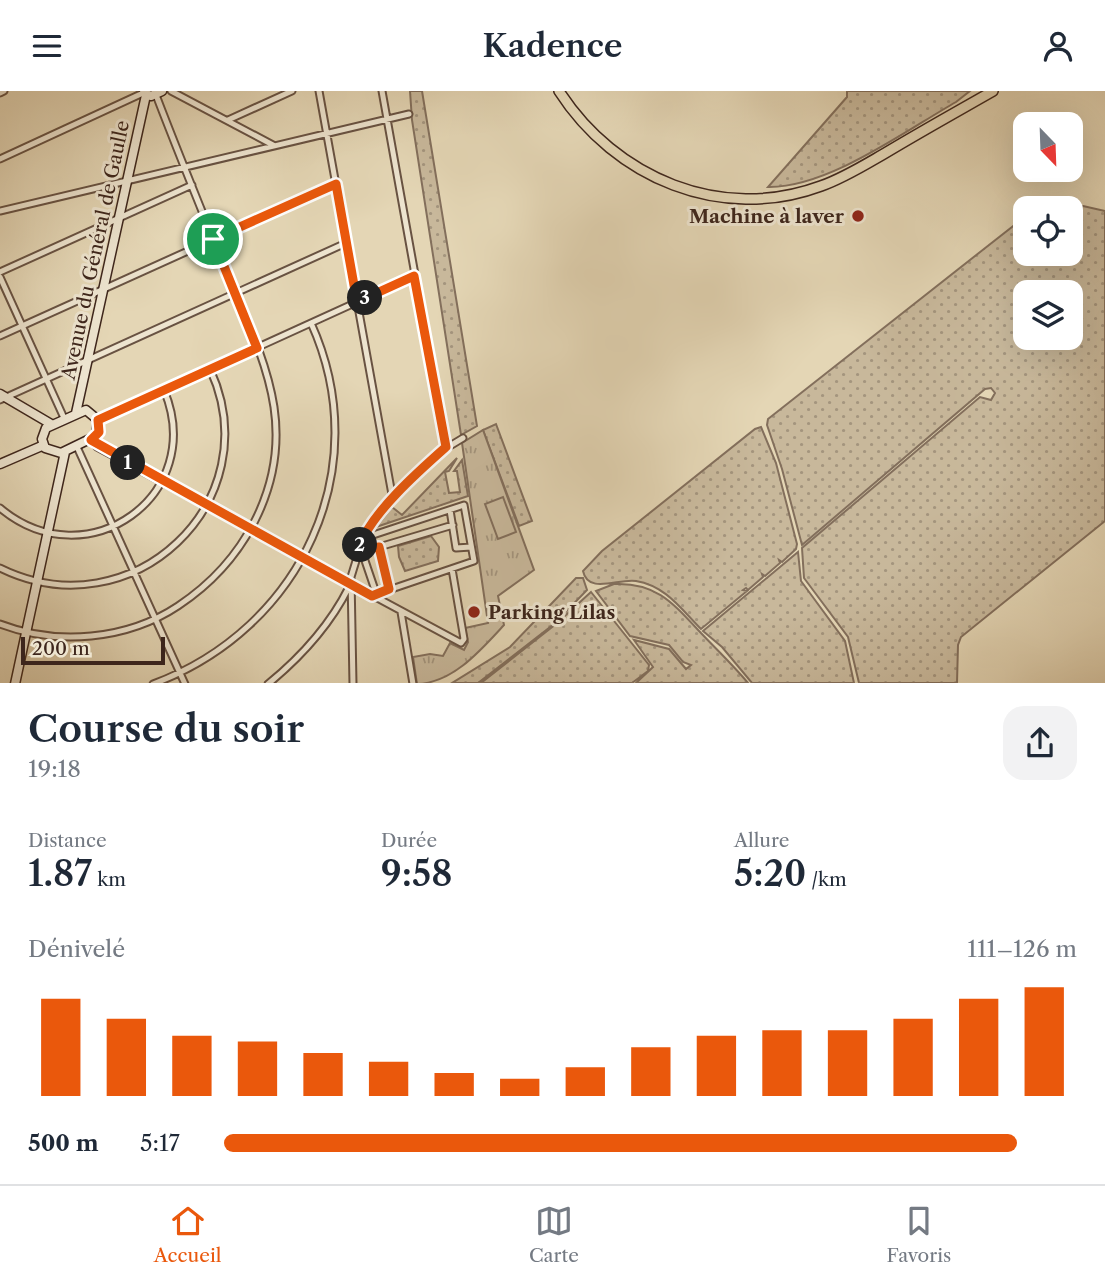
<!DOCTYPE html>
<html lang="fr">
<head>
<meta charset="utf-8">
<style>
	:root { --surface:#fff; --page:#f2f2f3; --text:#1f2937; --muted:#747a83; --line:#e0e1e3; --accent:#ea580c }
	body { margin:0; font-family:"Libre Caslon Text",serif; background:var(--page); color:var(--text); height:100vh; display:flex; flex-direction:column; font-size:26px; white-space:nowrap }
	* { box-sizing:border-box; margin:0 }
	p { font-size:23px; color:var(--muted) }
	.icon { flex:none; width:38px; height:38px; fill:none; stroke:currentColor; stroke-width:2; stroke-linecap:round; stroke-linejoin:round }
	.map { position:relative; height:592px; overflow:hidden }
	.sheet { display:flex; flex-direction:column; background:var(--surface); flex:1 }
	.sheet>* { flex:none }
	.needle { width:46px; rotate:157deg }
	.tools { position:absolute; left:1013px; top:21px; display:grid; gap:14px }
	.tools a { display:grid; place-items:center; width:70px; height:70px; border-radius:14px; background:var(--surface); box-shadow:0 7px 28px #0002; font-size:35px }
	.scale { position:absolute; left:21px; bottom:18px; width:144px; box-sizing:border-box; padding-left:7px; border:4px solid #3e261c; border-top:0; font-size:19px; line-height:24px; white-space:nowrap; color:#3e261c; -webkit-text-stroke:5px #ede4cf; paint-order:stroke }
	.pin { position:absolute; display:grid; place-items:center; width:60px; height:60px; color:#fff; margin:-30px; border:4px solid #fff; border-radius:50%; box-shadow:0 2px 7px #0007 }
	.km { position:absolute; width:35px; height:35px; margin:-18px; border-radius:50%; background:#222; color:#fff; font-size:19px; line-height:35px; text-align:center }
	.round { display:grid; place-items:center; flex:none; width:74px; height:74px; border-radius:21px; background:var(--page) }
	.summary { display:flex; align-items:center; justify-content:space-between; height:119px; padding:0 28px }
	h1 { font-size:38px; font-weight:600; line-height:52px }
	.metrics { display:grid; grid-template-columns:repeat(3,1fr); gap:10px; height:119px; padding:7px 28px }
	.metrics div { display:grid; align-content:center }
	.metrics b { font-size:35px; font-weight:600 }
	.metrics small { font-size:19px; font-weight:400 }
	.metrics p { font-size:19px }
	.chart { height:196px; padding:14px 28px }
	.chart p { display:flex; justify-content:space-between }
	.chart svg { width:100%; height:126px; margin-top:7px; stroke:var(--accent); stroke-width:6 }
	ul { padding:0 28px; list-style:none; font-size:23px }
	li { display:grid; grid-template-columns:112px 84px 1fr; align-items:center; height:52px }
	li i { height:18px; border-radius:9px; background:var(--accent) }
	header { display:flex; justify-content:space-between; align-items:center; height:91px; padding:0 28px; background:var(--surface); font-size:32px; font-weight:600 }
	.tab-bar { display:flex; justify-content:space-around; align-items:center; height:98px; border-top:2px solid var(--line); background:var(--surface); font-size:19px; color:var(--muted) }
	.tab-bar a { display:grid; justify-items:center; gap:4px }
	.tab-bar .current { color:var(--accent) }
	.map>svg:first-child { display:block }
</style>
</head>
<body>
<header><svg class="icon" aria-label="menu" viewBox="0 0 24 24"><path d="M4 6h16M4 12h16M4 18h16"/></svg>Kadence<svg class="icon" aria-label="person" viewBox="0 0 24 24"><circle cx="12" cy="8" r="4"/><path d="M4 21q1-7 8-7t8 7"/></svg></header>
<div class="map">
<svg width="1105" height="593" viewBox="0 0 1105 593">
	<defs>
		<pattern id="grass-dots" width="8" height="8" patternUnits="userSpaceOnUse" patternTransform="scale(1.75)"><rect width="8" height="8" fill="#c8b89b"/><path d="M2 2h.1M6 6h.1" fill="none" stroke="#a4957e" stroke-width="1.8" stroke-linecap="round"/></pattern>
		<pattern id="park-tufts" width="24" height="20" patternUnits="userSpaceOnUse" patternTransform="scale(1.75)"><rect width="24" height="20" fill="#c8b89b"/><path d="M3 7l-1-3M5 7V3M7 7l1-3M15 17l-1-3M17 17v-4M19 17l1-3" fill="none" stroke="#a4957e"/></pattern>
	</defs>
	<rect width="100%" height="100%" fill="#e4d6b5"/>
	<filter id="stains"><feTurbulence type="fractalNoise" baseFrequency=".00286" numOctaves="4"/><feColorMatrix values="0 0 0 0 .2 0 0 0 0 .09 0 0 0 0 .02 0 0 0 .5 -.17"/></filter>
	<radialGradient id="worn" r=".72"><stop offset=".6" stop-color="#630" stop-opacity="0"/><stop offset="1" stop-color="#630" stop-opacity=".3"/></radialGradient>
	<path fill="url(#grass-dots)" stroke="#836f5c" stroke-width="2" fill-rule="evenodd" d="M 410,0 L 422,0 L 477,335 L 461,344 L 412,29 Z
		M 847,0 L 970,0 L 956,11 C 905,40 828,97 768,96 L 847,6 Z
		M 1083,115 L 1105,120 L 1105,430 L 961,546 L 958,554 L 957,592 L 859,592 L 848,546 L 804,487 L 802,457 L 980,306 L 991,309 L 995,302 L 991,297 L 985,298 L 802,454 L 782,378 L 767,334 L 768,328 L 1022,128 L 1025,127 L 1026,163 L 1071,163 L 1071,117 L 1058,117 ZM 1071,201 L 1071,247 L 1026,247 L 1026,201 Z
		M 496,333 L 532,430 L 519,435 L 483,339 Z
		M 761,336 L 776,372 L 797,453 L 796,458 L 782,471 L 779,469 L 780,472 L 765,485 L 762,483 L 763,486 L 748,499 L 746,497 L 743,499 L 747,500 L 701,538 C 681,518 666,495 636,490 C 619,487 588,504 583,480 L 602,460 L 755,338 Z
		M 457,367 L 449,380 L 445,381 L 449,402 L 460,401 L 457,380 L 454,380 L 462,369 L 468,405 L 373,437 L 392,416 L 402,424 Z
		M 431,445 L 439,456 L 438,470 L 405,480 L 399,466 L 398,455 Z
		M 798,461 L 801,490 L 845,550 L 854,592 L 752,592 L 722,556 L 703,540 Z
		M 576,487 L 583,487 L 587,499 L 554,533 L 478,592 L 452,592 L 510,556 Z
		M 614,493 C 656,491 673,512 700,541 C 716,558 733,574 748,592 L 636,592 L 653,576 L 634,549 L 669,558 L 686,578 L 691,574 L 683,571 L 669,554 L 630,545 L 596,500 Z
		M 591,501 L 649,574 L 648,580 L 632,592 L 481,592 L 556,533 Z"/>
	<path fill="url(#park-tufts)" stroke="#836f5c" stroke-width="2" d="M 483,339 L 534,479 L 498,505 L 504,534 C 481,559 453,592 417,593 L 413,566 L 430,563 L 443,565 L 450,552 L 464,559 L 468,551 L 465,537 L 488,532 L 462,352 Z"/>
	<path fill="#c8b89b" stroke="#836f5c" stroke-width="2" d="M 503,406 L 516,441 L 498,448 L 485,413 Z"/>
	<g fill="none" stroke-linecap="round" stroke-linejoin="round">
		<g stroke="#685242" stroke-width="9">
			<path id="street" d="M 171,0 L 273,54
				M 319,0 L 393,409
				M 382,0 L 446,356
				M 0,2 L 4,0
				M 228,29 L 292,0
				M 0,68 L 143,2
				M 0,120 L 409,23
				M 0,181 L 192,94
				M 0,186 L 64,327
				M 0,245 L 336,93
				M 0,309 L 346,152
				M 98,329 L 414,185
				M 91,349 L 97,356 L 461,552 L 464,548 L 452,478
				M 77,356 L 185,593
				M 0,417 C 87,490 208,404 164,299
				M 450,419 L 456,457 L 471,456
				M 364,447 L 464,414 L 474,470 L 371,505
				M 360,455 L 367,459 L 379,456 L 453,434
				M 360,455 L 375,499 L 380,501
				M 379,456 L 389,498
				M 0,477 C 132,542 271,410 210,278
				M 401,521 L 413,593
				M 0,533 C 57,555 127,549 178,515 C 243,472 286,397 274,316 C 267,270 245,225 227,182 C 203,123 179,64 156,4
				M 153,593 C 301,538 377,378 311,232
				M 268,593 C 301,566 330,534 349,496
				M 353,593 L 351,486 L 363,447 L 393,409 L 440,361 L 463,347"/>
		</g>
		<g stroke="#3e261c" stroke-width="11">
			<path id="secondary" d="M 144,2 L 151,5 L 162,0
				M 0,303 L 51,333
				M 86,319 L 98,329 L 96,345 L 61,362 L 45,357 L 42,348 L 46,337 Z
				M 76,322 L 146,4
				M 0,373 L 44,354
				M 15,593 L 65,361"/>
		</g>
		<g stroke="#3e261c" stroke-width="12">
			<path id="primary" d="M 559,0 C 615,87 721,132 821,95 C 844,87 866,73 887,61 C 922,40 958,20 993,0"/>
		</g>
		<use href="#street" stroke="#ede4cf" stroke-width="5"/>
		<use href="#secondary" stroke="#ede4cf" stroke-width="8"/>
		<use href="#primary" stroke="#e4d6b5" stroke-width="9"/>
	</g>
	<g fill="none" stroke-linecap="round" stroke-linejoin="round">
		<g stroke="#fff" stroke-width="14">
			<path id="route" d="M 336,93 L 357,211 L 414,185 L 446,356 C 420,379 370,423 360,455 L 366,458 L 379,456 L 389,498 L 372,505 L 91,349 L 99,341 L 98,329 L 257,257 L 213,148 Z"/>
		</g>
		<use href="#route" stroke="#ea580c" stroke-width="9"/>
	</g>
	<g fill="#8f2418" stroke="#ede4cf" stroke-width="2.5">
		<circle cx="858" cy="125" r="7"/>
		<circle cx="474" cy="521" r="7"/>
	</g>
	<g text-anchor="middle" stroke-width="6" stroke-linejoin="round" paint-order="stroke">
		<g font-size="19" font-weight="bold" fill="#3e261c" stroke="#ede4cf" text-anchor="end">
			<text x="844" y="132">Machine à laver</text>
			<text x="488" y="528" text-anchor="start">Parking Lilas</text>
		</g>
		<g font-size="19" fill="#3e261c" stroke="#ede4cf">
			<text transform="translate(95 159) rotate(-78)" y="7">Avenue du Général de Gaulle</text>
		</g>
	</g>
	<rect width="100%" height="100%" filter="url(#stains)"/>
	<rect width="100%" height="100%" fill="url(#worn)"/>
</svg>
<div class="tools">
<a><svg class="needle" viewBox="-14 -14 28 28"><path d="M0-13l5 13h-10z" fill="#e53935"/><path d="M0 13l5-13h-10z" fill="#747a83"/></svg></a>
<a><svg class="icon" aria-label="locate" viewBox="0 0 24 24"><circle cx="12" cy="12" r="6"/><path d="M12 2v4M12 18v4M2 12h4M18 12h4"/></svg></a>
<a><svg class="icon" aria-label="layers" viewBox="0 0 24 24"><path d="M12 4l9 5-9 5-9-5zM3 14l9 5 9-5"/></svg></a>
</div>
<div class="scale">200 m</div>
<div class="pin" style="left:213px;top:148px;background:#1e9e55"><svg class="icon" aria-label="arrive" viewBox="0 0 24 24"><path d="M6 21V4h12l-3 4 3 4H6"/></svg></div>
<b class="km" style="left:128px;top:372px">1</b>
<b class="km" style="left:360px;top:454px">2</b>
<b class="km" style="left:365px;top:207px">3</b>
</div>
<section class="sheet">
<div class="summary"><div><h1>Course du soir</h1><p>19:18</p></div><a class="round"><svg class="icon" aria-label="share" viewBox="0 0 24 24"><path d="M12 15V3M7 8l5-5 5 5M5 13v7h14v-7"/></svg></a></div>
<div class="metrics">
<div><p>Distance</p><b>1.87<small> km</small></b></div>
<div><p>Durée</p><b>9:58</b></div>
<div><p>Allure</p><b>5:20<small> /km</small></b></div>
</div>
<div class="chart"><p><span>Dénivelé</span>111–126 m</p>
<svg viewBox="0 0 160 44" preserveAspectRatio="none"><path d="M5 44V10M15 44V17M25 44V23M35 44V25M45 44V29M55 44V32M65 44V36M75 44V38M85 44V34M95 44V27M105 44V23M115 44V21M125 44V21M135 44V17M145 44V10M155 44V6"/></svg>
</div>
<ul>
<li><b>500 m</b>5:17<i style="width:93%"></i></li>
</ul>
</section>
<nav class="tab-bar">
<a class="current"><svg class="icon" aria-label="home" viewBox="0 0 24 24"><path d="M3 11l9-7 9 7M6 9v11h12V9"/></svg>Accueil</a>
<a><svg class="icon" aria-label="map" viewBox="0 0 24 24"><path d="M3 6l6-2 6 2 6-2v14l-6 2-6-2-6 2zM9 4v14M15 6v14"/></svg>Carte</a>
<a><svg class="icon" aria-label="saved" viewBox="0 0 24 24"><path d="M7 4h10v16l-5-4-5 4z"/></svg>Favoris</a>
</nav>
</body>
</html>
